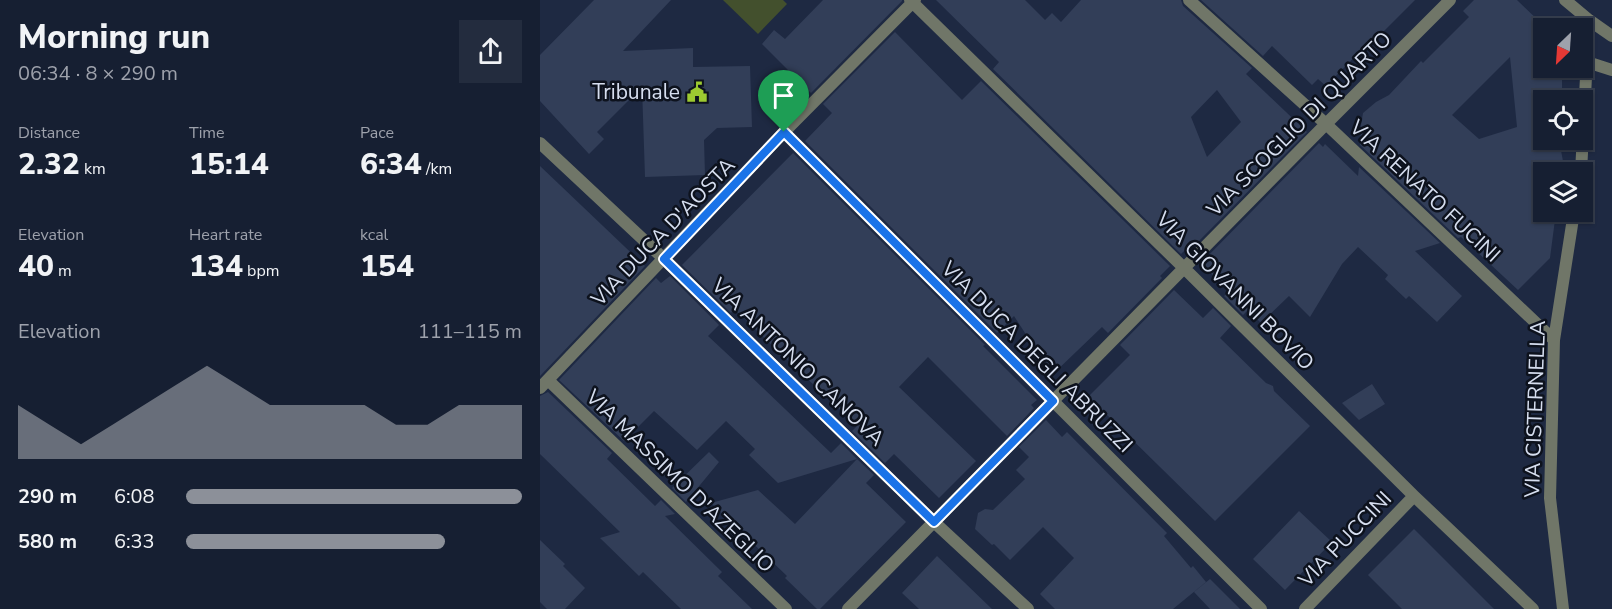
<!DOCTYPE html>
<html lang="en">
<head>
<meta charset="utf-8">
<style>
	:root { --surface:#161f32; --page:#232c3e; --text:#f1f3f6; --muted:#9ea2ac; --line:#353d4d; --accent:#8c9099 }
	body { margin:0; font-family:"Nunito Sans",sans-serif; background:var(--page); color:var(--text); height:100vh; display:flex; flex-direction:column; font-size:22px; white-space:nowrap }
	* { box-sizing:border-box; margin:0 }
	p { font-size:20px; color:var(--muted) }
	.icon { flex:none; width:33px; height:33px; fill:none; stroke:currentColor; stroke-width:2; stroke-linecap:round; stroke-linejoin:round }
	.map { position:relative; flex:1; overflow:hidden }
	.sheet { display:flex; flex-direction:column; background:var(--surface); width:540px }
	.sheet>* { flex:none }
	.needle { width:39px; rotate:205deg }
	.controls { position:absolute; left:993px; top:18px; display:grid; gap:12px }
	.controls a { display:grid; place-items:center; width:60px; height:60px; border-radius:0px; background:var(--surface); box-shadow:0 2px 4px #0004,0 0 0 2px var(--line); font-size:30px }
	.pin { position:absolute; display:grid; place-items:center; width:51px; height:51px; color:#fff; margin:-62px -26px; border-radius:50% 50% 50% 0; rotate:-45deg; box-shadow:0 0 6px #0007 }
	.pin .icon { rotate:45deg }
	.round { display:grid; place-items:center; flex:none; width:63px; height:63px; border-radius:0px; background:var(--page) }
	.overview { display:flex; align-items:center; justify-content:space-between; height:102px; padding:0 18px }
	h1 { font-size:33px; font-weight:800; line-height:45px }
	.figures { display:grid; grid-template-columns:repeat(3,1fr); gap:9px; height:102px; padding:6px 18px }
	.figures div { display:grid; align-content:center }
	.figures b { font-size:30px; font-weight:800 }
	.figures small { font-size:16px; font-weight:400 }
	.figures p { font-size:16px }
	.chart { height:168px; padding:12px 18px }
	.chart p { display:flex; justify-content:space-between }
	.chart svg { width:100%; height:108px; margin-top:6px; fill:var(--accent); opacity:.7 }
	ul { padding:0 18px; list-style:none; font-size:20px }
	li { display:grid; grid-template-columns:96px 72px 1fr; align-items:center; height:45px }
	li i { height:15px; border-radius:8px; background:var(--accent) }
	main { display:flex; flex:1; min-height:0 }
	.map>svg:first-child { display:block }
</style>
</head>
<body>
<main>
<section class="sheet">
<div class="overview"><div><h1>Morning run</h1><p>06:34 · 8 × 290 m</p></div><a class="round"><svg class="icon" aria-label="share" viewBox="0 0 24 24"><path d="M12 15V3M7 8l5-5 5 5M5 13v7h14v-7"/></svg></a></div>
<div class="figures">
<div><p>Distance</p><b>2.32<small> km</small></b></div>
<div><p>Time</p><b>15:14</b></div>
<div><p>Pace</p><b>6:34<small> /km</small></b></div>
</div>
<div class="figures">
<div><p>Elevation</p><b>40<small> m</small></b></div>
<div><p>Heart rate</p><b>134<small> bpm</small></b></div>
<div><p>kcal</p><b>154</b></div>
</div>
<div class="chart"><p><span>Elevation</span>111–115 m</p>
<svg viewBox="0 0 160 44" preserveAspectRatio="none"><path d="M0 44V22L10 30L20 38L30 30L40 22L50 14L60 6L70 14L80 22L90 22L100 22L110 22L120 30L130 30L140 22L150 22L160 22V44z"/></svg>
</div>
<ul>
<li><b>290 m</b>6:08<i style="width:100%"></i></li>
<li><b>580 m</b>6:33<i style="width:77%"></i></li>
</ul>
</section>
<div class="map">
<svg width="1072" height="609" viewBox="0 0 1072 609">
	<rect width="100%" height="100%" fill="#1e2942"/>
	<path fill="#43502d" d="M 183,0 L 243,0 L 247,4 L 218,34 Z"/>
	<path fill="#323e58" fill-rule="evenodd" d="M 54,0 L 131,0 L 83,51 L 153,48 L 153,67 L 210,66 L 212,127 L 177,128 L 164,140 L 165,175 L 105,177 L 102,87 L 57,132 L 64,139 L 49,154 L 0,101 L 0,55 Z
		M 283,0 L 362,0 L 362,1 L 271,93 L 222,44 L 234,30 L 245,39 Z
		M 396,0 L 485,0 L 505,20 L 512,13 L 521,22 L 541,0 L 641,0 L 643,6 L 712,68 L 706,74 L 767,132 L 649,251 L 646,249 L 641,254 L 453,69 L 459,62 ZM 677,90 L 701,122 L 667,157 L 651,117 Z
		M 661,0 L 875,0 L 837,38 L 839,32 L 786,86 L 778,79 L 772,85 L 732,46 L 723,56 Z
		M 934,0 L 977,0 L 1004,26 L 1004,68 L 1022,68 L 1022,100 L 1004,100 L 1004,147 L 1020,145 L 1025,172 L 1004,172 L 1004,212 L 1016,212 L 1010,258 L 978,290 L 921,237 L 918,238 L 820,145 L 821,125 L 823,113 L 836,102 L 849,95 L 881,61 L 883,63 L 929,17 L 923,11 ZM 970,57 L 977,127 L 939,139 L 912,115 Z
		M 355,32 L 422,100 L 441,81 L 630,266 L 620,276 L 622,278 L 568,333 L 562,327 L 512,375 L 474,316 L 457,333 L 265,141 L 292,113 L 283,104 Z
		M 779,143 L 783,147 L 785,144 L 818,176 L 819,167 L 900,243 L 875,251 L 922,296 L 897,322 L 869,296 L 866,299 L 845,279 L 848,275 L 818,247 L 802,264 L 770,317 L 749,296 L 721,323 L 708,310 L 703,315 L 684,296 L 689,292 L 661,263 Z
		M 253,153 L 445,345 L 443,346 L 497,400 L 491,405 L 494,408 L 467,436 L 388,357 L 359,387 L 436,461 L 399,498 L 354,454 L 345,463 L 312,431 L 317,426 L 194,309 L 191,313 L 142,265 Z
		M 0,166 L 105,266 L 0,376 Z
		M 130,276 L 179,325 L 168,336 L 198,364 L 291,453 L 301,443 L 317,459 L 238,483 L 209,455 L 215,449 L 186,421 L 157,450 L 114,411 L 84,441 L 19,380 L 116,278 L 121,283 Z
		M 634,290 L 663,318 L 673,308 L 691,326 L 680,338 L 726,383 L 733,386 L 734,391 L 770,426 L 675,521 L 564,412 L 561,414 L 546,399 L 590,355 L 580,345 Z
		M 832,384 L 845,404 L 819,420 L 802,403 Z
		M 8,392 L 72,453 L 67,459 L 115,506 L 121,500 L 135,514 L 125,516 L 182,572 L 178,576 L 212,609 L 141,609 L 103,572 L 99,576 L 60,538 L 80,532 L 0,454 L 0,396 Z
		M 506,420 L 522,437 L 527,432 L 627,533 L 624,536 L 651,568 L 653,566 L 666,582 L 633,609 L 515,609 L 500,594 L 534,558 L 503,527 L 470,560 L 454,544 L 452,545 L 435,529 L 438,513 L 445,509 L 453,510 L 485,479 L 476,470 L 489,457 L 479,447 Z
		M 169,452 L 179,462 L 146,502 L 132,488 Z
		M 317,459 L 334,475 L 326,483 L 366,522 L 280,609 L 277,609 L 245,578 L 247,576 L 171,503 L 218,490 L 255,524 Z
		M 759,511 L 792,542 L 745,590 L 713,559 Z
		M 874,529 L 954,609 L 862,609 L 828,575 Z
		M 0,540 L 25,564 L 23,566 L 45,588 L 25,609 L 7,609 L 0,602 Z
		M 397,556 L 452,609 L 379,609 L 362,593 Z
		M 670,579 L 700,609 L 670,609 L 654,592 Z"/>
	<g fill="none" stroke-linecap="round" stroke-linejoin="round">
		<path stroke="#707668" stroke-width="12" d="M 370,0 L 644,268 L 874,496 L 993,609
			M 649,0 L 786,124 L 1014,340
			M 1025,0 L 1049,20 L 1072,36
			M 1047,62 L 1072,70
			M 244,132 L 721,609
			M 0,143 L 124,259 L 394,522 L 488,609
			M 1041,172 L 1049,20
			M 8,380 L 246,609
			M 0,388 L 244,132 L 375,0
			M 308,609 L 786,124 L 910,0
			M 765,609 L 874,496
			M 1023,609 L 1010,498 L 1014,340 L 1034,212"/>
	</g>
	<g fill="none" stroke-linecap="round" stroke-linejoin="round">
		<g stroke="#fff" stroke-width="12">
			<path id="route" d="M 244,132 L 513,401 L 394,522 L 124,259 Z"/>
		</g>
		<use href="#route" stroke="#1a73e8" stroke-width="8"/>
	</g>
	<defs>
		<g id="civic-bare" transform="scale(1.62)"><path d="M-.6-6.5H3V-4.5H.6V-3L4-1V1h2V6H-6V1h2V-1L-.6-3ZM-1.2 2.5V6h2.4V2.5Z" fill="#9dca31" stroke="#0d121d" stroke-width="2.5" paint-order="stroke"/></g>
	</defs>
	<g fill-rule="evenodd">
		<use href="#civic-bare" x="157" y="92"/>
	</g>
	<g text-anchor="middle" stroke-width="5" stroke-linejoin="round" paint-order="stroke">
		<g font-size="21" fill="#d6deef" stroke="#0d121d" text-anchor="end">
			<text x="140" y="99">Tribunale</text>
		</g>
		<g font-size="21" fill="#d6deef" stroke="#0d121d">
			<text transform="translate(759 124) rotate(-45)" y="7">VIA SCOGLIO DI QUARTO</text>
			<text transform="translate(885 191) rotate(43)" y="7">VIA RENATO FUCINI</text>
			<text transform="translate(123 232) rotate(-46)" y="7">VIA DUCA D'AOSTA</text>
			<text transform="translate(695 291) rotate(45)" y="7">VIA GIOVANNI BOVIO</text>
			<text transform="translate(497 357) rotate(45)" y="7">VIA DUCA DEGLI ABRUZZI</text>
			<text transform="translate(258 362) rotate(44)" y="7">VIA ANTONIO CANOVA</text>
			<text transform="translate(995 409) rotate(-88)" y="7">VIA CISTERNELLA</text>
			<text transform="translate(140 481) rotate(44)" y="7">VIA MASSIMO D'AZEGLIO</text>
			<text transform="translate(805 539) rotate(-46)" y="7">VIA PUCCINI</text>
		</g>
	</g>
</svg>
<div class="controls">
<a><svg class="needle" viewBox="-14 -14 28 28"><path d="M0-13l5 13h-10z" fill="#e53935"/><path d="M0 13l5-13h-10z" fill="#9ea2ac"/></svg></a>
<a><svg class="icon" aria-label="locate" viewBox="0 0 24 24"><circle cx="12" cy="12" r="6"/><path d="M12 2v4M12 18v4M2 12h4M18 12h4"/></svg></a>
<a><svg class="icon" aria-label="layers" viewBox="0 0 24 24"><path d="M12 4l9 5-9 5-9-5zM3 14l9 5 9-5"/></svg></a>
</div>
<div class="pin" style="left:244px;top:132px;background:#1e9e55"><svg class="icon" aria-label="arrive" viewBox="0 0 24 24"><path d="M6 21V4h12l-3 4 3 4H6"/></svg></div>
</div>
</main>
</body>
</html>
